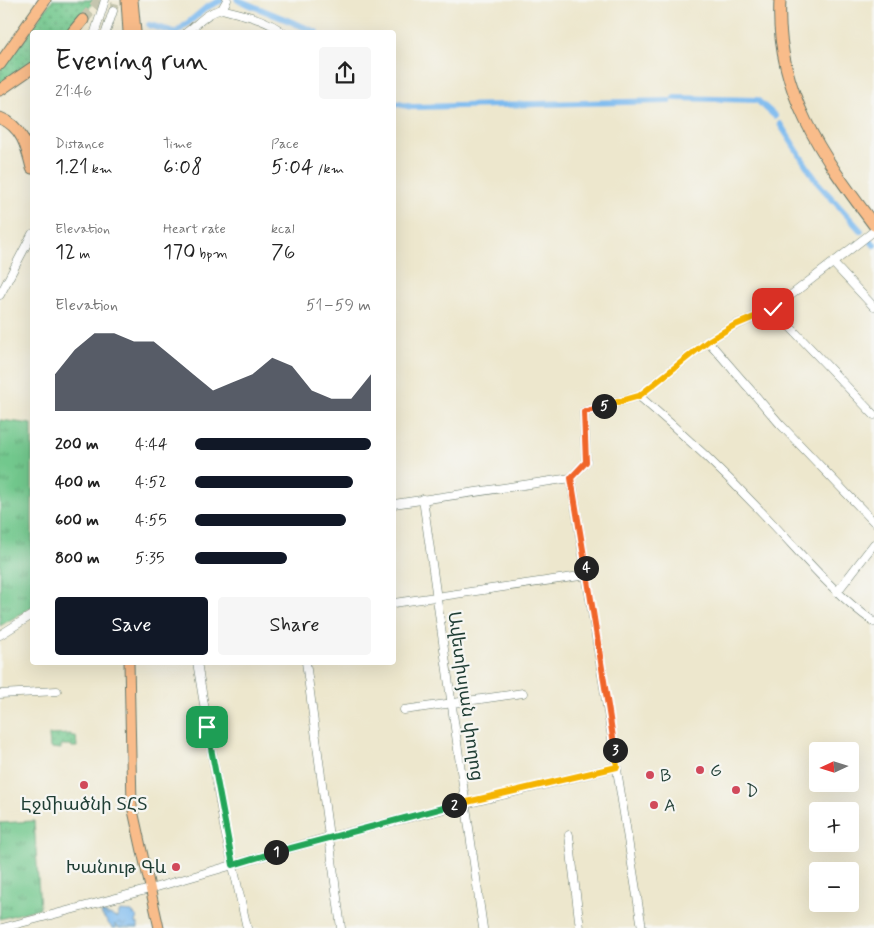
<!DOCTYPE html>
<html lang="en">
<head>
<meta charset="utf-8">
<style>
	:root { --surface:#fff; --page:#f6f6f6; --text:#222; --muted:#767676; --accent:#111827 }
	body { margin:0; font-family:Mynerve,"Noto Sans Armenian",sans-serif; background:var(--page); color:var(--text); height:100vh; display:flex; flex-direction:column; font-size:19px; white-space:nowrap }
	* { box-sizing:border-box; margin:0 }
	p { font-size:16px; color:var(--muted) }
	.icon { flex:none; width:28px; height:28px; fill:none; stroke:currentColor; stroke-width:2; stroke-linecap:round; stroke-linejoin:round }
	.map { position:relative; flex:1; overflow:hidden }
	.side { position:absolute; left:30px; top:30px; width:366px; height:635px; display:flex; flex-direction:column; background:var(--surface); border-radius:5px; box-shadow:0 5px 20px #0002 }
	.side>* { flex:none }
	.needle { width:32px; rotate:266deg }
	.fabs { position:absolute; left:809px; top:742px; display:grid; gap:10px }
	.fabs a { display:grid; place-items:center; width:50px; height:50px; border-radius:5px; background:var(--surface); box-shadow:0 5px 20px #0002; font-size:25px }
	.pin { position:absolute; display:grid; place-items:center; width:42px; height:42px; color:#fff; margin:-21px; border-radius:10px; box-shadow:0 2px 8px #0006 }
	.km { position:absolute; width:25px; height:25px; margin:-12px; border-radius:50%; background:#222; color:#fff; font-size:14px; line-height:25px; text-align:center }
	.round { display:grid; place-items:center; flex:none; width:52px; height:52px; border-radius:5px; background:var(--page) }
	.headline { display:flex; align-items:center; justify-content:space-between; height:85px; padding:0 25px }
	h1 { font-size:28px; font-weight:600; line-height:38px }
	.figures { display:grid; grid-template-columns:repeat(3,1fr); gap:8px; height:85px; padding:5px 25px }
	.figures div { display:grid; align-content:center }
	.figures b { font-size:21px; font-weight:600 }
	.figures small { font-size:14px; font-weight:400 }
	.figures p { font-size:14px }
	.chart { height:140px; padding:10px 25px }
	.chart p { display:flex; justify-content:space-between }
	.chart svg { width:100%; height:90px; margin-top:5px; fill:var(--accent); opacity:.7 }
	.cta { display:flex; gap:10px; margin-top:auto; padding:10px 25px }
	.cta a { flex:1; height:58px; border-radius:5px; background:var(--accent); color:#fff; font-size:20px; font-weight:600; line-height:58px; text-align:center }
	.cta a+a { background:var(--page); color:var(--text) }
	ul { padding:0 25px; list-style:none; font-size:16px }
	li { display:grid; grid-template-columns:80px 60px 1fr; align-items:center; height:38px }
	li i { height:12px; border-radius:6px; background:var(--accent) }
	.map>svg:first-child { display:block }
</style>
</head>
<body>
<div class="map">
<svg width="874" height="928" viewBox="0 0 874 928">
	<defs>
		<pattern id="grass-dots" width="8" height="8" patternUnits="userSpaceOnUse" patternTransform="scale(1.25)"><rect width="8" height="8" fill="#72c88d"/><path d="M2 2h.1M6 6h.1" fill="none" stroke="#5da474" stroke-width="1.8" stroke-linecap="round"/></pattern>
		<pattern id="park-tufts" width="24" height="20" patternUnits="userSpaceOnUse" patternTransform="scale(1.25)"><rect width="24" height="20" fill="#72c88d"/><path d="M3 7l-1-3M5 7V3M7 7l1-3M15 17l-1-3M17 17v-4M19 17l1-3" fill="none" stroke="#5da474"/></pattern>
		<pattern id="water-ripples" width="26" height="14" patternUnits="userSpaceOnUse" patternTransform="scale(1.25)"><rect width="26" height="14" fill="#7bbaef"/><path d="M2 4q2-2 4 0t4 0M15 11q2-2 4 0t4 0" fill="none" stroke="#6498c2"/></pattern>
	</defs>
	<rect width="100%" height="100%" fill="#f6f6f2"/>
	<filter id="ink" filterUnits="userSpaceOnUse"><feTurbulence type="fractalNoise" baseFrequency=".02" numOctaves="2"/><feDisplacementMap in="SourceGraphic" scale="10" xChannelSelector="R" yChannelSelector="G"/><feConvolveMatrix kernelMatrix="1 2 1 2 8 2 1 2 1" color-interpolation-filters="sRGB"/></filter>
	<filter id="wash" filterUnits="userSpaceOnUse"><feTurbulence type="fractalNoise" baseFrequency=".0096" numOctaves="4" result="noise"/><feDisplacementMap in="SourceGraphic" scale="20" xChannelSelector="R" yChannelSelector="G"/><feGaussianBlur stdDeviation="1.12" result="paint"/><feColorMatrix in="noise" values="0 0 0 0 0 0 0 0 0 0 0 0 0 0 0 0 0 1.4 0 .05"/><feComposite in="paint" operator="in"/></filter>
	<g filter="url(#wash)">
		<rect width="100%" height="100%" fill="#ede7cd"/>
		<path fill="url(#grass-dots)" stroke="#488260" d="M 52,0 L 94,0 L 84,16 L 67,32 L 32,32 L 32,62 L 0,86 L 0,68 L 15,52 Z
			M 71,734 L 71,736 L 76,736 L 77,747 L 72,747 L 71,745 L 61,745 L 61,749 L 50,748 L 49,735 Z"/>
		<path fill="url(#park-tufts)" stroke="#488260" d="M 0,420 L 32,424 L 32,607 L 0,626 Z
			M 34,821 L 40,908 L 0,919 L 0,823 Z"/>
		<path fill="url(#water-ripples)" stroke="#4d7c92" d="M 120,911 L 132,912 L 137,917 L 135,922 L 136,925 L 138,923 L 138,928 L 119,928 L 114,924 L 116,928 L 112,928 L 101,914 L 102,912 L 117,918 Z"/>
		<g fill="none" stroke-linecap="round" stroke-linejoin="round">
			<path stroke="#7bbaef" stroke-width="6" d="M 238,0 L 316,32
				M 149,25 L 174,32
				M 177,32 L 207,7 L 222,0
				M 675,98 L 757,100 L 775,116
				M 394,103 L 412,107 L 669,101
				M 780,124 L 817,182 L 861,231
				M 870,240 L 874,245"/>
		</g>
	</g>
	<g filter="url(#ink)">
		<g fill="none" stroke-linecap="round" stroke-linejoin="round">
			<path stroke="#c4c5ae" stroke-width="8" stroke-dasharray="8 4" stroke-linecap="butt" d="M 113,11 L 116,0"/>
			<path stroke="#c4c5ae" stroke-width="11" stroke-dasharray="11 5.5" stroke-linecap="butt" d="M 83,20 L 100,0"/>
			<g stroke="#67786a" stroke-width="9">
				<path id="minor" d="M 222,9 C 243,15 264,18 282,32
					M 95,32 L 105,0
					M 106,32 L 113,11
					M 187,32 C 200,22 206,13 222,9 L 227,0
					M 833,263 L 874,307
					M 0,295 L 32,234
					M 773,309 L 874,415
					M 708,341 L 780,424 L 874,522
					M 639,396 C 685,435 729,477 771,522 C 804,557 834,594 874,622
					M 571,478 L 642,928
					M 571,478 L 586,462 L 584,412 L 639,396 L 708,341 L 733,326 L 773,309 L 874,231
					M 423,499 L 483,928
					M 394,504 L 571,478
					M 837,592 L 874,544
					M 394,603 L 587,575
					M 0,635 L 32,615
					M 197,662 L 224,826 L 247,928
					M 306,662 L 341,928
					M 0,694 L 57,691
					M 404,710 L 523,693
					M 569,835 L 580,928
					M 2,928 L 150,889 L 329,837 L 617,767"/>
			</g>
			<g stroke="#67786a" stroke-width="11">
				<path id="major" d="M 126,0 L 128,32
					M 133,0 L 136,32
					M 129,662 L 132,806 L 159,928"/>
			</g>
			<g stroke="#67786a" stroke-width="13">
				<path id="highway" d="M 780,0 C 775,91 822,156 874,225
					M 73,32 L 83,20
					M 0,64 L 45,0
					M 0,90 L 32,68
					M 0,118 C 22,126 27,147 32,168"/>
			</g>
			<use href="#minor" stroke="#fff" stroke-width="8"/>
			<use href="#major" stroke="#f9bc8a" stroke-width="9"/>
			<use href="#highway" stroke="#f9bc8a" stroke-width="11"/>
		</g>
	</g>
	<g fill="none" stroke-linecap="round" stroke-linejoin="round" filter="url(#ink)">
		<g stroke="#fff" stroke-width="10">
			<path id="split-1" d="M 207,727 L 233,865 L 276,852"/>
		</g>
		<g stroke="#fff" stroke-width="10">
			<path id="split-2" d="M 276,852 L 454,805"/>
		</g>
		<g stroke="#fff" stroke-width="10">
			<path id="split-3" d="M 454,805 L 617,767 L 615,750"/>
		</g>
		<g stroke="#fff" stroke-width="10">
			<path id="split-4" d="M 586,568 L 615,750"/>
		</g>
		<g stroke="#fff" stroke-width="10">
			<path id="split-5" d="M 586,568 L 571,478 L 586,462 L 584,412 L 604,406"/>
		</g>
		<g stroke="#fff" stroke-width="10">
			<path id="split-6" d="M 604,406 L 639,396 L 708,341 L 733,326 L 773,309"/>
		</g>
		<use href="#split-1" stroke="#22a559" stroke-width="6"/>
		<use href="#split-2" stroke="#22a559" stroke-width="6"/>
		<use href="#split-3" stroke="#f5b400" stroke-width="6"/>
		<use href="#split-4" stroke="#f0652b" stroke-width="6"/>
		<use href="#split-5" stroke="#f0652b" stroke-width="6"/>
		<use href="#split-6" stroke="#f5b400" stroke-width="6"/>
	</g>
	<g fill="#d1495b" stroke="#f6f6f2" stroke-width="2">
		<circle cx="700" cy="770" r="5"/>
		<circle cx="650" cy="775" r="5"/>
		<circle cx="84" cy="785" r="5"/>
		<circle cx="736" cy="790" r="5"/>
		<circle cx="654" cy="805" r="5"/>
		<circle cx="176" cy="867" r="5"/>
	</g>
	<g text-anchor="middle" stroke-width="4.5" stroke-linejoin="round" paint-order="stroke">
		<g font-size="18" fill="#1f3d34" stroke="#f6f6f2">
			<text transform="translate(466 696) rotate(82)" y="6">Ավետիսյան փողոց</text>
		</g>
		<g font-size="18" fill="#1f3d34" stroke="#f6f6f2" text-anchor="start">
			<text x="710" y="776">G</text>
			<text x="660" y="781">B</text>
			<text x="746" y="796">D</text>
			<text x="84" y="810" text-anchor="middle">Էջմիածնի ՏՀՏ</text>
			<text x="664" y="811">A</text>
			<text x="166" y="873" text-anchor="end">Խանութ Գև</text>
		</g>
	</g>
</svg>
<div class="fabs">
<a><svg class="needle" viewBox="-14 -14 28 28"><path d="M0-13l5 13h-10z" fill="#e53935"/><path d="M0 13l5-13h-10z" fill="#767676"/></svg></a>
<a>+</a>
<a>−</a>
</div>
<div class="pin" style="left:207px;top:727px;background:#1e9e55"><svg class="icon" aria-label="arrive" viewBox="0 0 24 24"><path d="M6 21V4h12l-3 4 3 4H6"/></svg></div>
<div class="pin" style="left:773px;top:309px;background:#d93025"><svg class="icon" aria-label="check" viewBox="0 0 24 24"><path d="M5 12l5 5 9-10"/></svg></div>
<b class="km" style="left:276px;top:852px">1</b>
<b class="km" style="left:454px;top:805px">2</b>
<b class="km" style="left:615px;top:750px">3</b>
<b class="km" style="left:586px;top:568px">4</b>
<b class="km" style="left:604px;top:406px">5</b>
<section class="side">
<div class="headline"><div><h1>Evening run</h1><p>21:46</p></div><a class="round"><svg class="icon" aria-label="share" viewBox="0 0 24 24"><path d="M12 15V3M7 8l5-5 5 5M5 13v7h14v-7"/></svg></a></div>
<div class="figures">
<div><p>Distance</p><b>1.21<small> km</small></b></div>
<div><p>Time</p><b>6:08</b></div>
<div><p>Pace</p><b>5:04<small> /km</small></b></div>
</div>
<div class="figures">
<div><p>Elevation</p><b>12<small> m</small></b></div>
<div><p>Heart rate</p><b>170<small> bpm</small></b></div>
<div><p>kcal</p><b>76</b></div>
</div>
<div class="chart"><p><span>Elevation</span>51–59 m</p>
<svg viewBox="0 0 160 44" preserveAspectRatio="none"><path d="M0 44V26L10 14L20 6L30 6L40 10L50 10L60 18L70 26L80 34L90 30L100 26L110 18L120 22L130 34L140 38L150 38L160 26V44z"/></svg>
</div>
<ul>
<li><b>200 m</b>4:44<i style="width:100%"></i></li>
<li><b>400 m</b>4:52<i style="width:90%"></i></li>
<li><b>600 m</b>4:55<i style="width:86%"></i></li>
<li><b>800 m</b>5:35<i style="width:52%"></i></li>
</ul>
<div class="cta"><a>Save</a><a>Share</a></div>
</section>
</div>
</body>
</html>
